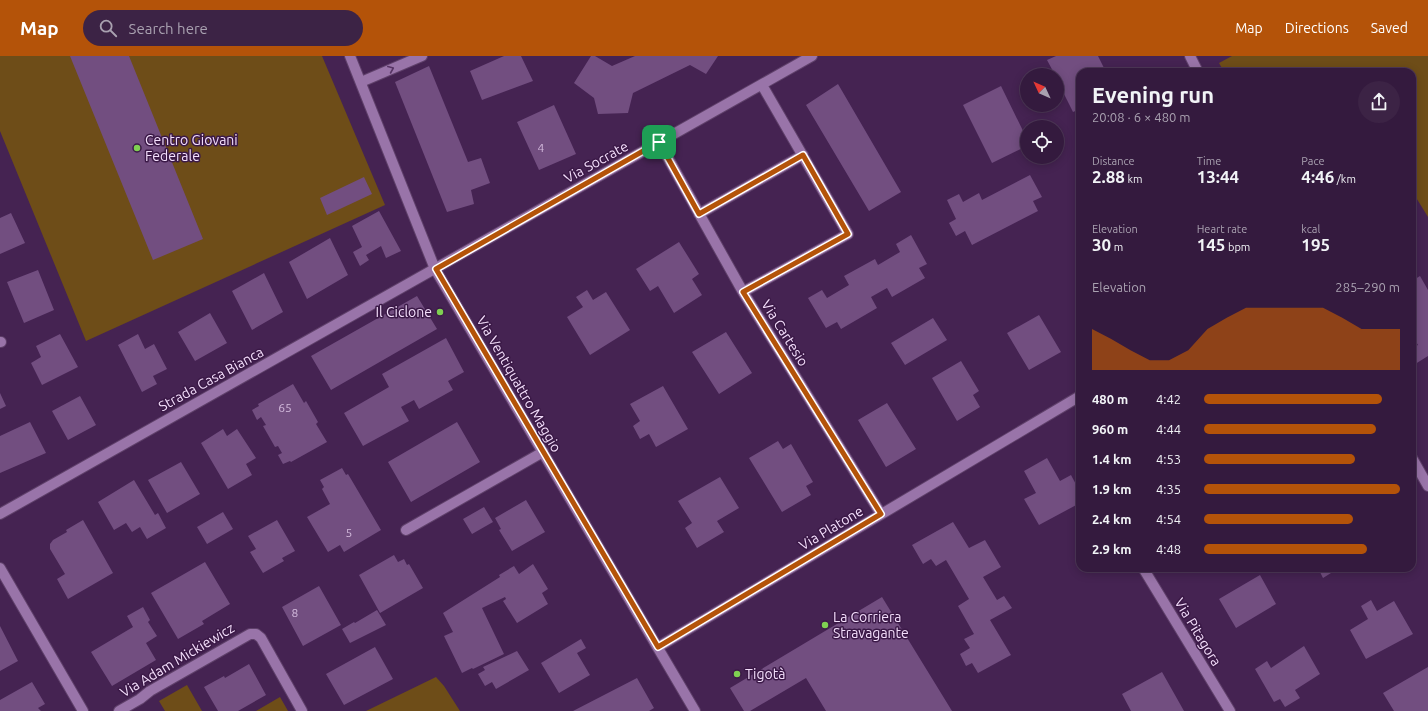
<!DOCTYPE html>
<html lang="en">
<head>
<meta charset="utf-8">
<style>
	:root { --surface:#341a3e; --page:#3c2345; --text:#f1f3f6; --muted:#a9a1b0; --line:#4e3858; --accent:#b45309 }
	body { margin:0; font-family:Ubuntu,sans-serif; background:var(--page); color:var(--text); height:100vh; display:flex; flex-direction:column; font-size:15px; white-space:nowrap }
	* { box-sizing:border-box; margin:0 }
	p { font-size:13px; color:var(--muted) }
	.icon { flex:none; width:22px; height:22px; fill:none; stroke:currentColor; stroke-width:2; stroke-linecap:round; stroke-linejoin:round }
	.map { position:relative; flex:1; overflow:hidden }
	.side { position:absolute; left:1076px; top:12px; width:340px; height:504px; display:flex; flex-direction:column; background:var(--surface); border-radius:12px; box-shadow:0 2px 10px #0003,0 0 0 1px var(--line) }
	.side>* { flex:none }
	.needle { width:26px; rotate:314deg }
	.fabs { position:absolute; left:1020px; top:12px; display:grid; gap:8px }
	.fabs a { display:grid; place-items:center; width:44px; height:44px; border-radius:50%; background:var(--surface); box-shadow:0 2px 10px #0003,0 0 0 1px var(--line); font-size:20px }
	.pin { position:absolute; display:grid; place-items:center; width:34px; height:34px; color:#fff; margin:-17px; border-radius:8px; box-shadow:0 2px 6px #0006 }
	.round { display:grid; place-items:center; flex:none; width:42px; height:42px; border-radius:21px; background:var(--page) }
	.head { display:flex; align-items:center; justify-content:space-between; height:68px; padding:0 16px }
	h1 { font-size:22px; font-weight:600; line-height:30px }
	.metrics { display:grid; grid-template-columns:repeat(3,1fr); gap:6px; height:68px; padding:4px 16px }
	.metrics div { display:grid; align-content:center }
	.metrics b { font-size:17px; font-weight:600 }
	.metrics small { font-size:11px; font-weight:400 }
	.metrics p { font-size:11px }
	.chart { height:112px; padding:8px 16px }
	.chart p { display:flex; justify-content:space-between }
	.chart svg { width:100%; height:72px; margin-top:4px; fill:var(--accent); opacity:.7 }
	ul { padding:0 16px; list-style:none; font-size:13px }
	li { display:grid; grid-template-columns:64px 48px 1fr; align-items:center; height:30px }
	li i { height:10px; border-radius:5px; background:var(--accent) }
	header { display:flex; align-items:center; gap:24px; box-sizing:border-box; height:56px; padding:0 20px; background:var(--accent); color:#fff }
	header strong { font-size:19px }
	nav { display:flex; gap:22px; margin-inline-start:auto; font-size:14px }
	.search { width:280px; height:36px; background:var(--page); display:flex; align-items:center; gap:10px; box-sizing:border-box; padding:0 14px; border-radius:22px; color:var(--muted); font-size:15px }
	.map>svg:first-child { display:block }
</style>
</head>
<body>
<header>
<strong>Map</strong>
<div class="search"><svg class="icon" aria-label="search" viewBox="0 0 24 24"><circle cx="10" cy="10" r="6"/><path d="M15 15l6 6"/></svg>Search here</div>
<nav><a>Map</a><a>Directions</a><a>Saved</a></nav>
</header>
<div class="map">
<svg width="1428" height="655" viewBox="0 0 1428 655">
	<rect width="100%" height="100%" fill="#452352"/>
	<path fill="#6e4d18" d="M 0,0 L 322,0 L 385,149 L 86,285 L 0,75 Z
		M 1232,0 L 1428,0 L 1428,161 L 1412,135 L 1412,16 L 1224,16 L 1219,7 Z
		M 436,621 L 444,630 L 460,655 L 366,655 Z
		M 187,629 L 202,655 L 165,655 L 159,645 Z
		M 280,641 L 288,655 L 256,655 Z"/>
	<path fill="#724e80" d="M 70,0 L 129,0 L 203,183 L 153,204 Z
		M 504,0 L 521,0 L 533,25 L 482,44 L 470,15 Z
		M 591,0 L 595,0 L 612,10 L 635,0 L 718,0 L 706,18 L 690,9 L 633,37 L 628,57 L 598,58 L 594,42 L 574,27 Z
		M 1056,0 L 1098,0 L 1106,16 L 1080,16 L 1080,53 L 1073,56 L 1057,24 L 1057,19 L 1055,19 L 1047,4 Z
		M 429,10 L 468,106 L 481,102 L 490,127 L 471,134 L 474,148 L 447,156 L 395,26 Z
		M 838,28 L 901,136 L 869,155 L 806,49 Z
		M 1001,30 L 1027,83 L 1027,90 L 992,107 L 963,49 Z
		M 554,49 L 576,98 L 539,114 L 517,66 Z
		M 1030,119 L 1042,141 L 1033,145 L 1038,155 L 972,189 L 965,175 L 956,180 L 949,167 L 956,163 L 947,144 L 959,138 L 963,146 L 979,137 L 982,144 Z
		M 364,121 L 372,138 L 327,159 L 320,142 Z
		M 379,155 L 401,195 L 386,202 L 381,190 L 366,199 L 369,204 L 360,210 L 353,196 L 362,191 L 352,170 Z
		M 11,157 L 25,187 L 0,198 L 0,162 Z
		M 911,179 L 927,208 L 919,212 L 925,222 L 892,241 L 887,232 L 871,241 L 877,252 L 841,273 L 837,266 L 826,272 L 808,242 L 822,234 L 827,242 L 849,229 L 844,220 L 875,203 L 878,209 L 900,196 L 896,188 Z
		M 330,182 L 348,219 L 307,243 L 289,206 Z
		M 679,186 L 699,218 L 692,223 L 702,239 L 674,257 L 658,230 L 650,235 L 636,213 Z
		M 38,214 L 54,254 L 24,267 L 7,226 Z
		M 264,217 L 283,256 L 252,274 L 232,235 Z
		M 1420,220 L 1428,234 L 1428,300 L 1412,310 L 1412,292 L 1418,289 L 1412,279 L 1412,225 Z
		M 587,234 L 593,244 L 606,236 L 630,274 L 590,299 L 567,261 L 583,251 L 576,241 Z
		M 417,240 L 437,273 L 331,334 L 311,300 Z
		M 210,257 L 227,287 L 195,305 L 178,276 Z
		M 1039,259 L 1061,296 L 1029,314 L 1007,277 Z
		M 933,262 L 947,284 L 905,309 L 891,287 Z
		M 726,276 L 752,317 L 719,338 L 692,296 Z
		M 60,278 L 78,311 L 42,329 L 31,307 L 41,301 L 36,290 Z
		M 138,278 L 145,293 L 154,288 L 167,313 L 153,320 L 157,328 L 142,336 L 118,289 Z
		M 446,282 L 464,316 L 448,325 L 453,334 L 419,353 L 414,344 L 401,351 L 409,365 L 363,390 L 344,357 L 389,331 L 382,318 Z
		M 961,305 L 979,335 L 973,339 L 980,351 L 957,365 L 932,322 Z
		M 293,328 L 304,347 L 306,345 L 318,366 L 316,368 L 327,386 L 291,406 L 290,405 L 283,408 L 278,399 L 282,397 L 278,390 L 275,391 L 263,370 L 266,369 L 261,361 L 257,364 L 252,354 L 259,350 L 258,348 Z
		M 663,330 L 688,373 L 656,391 L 649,378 L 640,383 L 633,370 L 640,365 L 630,348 Z
		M 0,337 L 6,350 L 0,353 Z
		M 80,340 L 96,369 L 68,384 L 52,355 Z
		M 887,347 L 916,393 L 886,411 L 858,364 Z
		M 30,366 L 46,397 L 0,417 L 0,380 Z
		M 457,366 L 480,406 L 411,446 L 388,406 Z
		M 223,373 L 227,380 L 237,373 L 256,402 L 246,408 L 252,419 L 228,433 L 201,387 Z
		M 778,385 L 783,393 L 791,388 L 813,426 L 806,430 L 811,439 L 782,456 L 749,402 Z
		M 1047,402 L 1060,425 L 1071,419 L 1080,436 L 1080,447 L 1039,469 L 1024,443 L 1036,437 L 1024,415 Z
		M 181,406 L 200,438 L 167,457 L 148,424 Z
		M 342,412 L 346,419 L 348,418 L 381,474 L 344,496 L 340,489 L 328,496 L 307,461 L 330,448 L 322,433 L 324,431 L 320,424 Z
		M 720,421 L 739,452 L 717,465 L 724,476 L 697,492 L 685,472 L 692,467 L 678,445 Z
		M 134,424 L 155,459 L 158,457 L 166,472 L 147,483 L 140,471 L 132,476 L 126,467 L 114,474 L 98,446 Z
		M 526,444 L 545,476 L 512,495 L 499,474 L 501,473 L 495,462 Z
		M 484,451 L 493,466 L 472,478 L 463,463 Z
		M 223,456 L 233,473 L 207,488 L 197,471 Z
		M 83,464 L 113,517 L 68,543 L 57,523 L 65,518 L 50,493 L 50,488 L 53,484 L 67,476 L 66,474 Z
		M 277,464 L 295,495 L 282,502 L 284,505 L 263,517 L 250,496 L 256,493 L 248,480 Z
		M 953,466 L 969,492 L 985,484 L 1001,511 L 983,521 L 997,544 L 1004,540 L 1012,552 L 990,564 L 1011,599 L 978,617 L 972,607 L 966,610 L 960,598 L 970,592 L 964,583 L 974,578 L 958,550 L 969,543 L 946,504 L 936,510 L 931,503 L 923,508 L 912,489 Z
		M 394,499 L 398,506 L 404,503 L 407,509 L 409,508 L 423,532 L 380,557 L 359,519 Z
		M 205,506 L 230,548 L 202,565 L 204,568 L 178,583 L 151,537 Z
		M 533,508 L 548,533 L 542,537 L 548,548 L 517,567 L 503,545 L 506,543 L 505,541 L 482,552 L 504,598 L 473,613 L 472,612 L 462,617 L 444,580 L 453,576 L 443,557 L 500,521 L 499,519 L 514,510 L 519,518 Z
		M 1318,512 L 1339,512 L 1323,522 Z
		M 1260,519 L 1276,548 L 1236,572 L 1219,543 Z
		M 319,530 L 341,569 L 303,590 L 282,551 Z
		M 882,541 L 952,655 L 826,655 L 806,622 L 750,655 L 744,655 L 730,632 Z
		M 1371,544 L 1377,555 L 1394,545 L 1413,578 L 1366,603 L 1350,574 L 1368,563 L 1361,550 Z
		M 143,551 L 150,564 L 148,566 L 157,580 L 146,587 L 156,604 L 112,630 L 91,596 L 133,571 L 127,560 Z
		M 377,554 L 386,569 L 350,587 L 342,573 L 354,566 L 355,567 Z
		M 0,570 L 18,605 L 0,615 Z
		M 581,583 L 586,592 L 577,597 L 590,619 L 559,637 L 541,607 Z
		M 1304,590 L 1320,618 L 1295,634 L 1300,642 L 1285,651 L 1280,643 L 1274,646 L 1255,613 L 1267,605 L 1271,612 Z
		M 375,591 L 393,623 L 344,649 L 326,618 Z
		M 517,595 L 529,614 L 496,633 L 492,626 L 485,630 L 478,618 L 485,614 L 483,611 Z
		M 249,608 L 266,639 L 238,655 L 218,655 L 204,631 L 224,620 L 225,622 Z
		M 1428,611 L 1428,655 L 1394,655 L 1383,637 Z
		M 1162,616 L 1184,655 L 1131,655 L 1122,638 Z
		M 637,622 L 654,652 L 649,655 L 573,655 Z
		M 32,626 L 45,648 L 38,652 L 41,655 L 0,655 L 0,644 Z"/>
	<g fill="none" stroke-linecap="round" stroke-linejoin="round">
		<g stroke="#5f406a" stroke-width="12">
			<path id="street" d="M 1190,0 L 1198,16
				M 361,26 L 422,0
				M 659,86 L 743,236 L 881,458
				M 699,158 L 803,99
				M 743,236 L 848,178 L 762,29
				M 0,286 L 1,286
				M 1412,402 L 1428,430
				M 0,458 L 812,0
				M 406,474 L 543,396
				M 0,512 L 83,655
				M 1143,512 L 1230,655
				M 658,591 L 1080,340
				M 119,655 L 140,643 L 150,635 L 250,578 L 256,578 L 261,582 L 302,655"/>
		</g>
		<g stroke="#5f406a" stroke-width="12">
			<path id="secondary" d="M 350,0 L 435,213 L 695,655"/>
		</g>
		<use href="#street" stroke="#9974a9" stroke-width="10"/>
		<use href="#secondary" stroke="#9974a9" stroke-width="10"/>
	</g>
	<defs><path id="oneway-chevron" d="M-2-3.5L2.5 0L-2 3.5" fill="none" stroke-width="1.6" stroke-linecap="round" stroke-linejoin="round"/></defs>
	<use stroke="#573464" href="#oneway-chevron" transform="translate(391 13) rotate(-23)"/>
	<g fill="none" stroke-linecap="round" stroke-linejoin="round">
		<g stroke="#fff" stroke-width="8">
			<path id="route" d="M 659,86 L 699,158 L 803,99 L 848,178 L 743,236 L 881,458 L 658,591 L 436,213 Z"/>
		</g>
		<use href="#route" stroke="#b45309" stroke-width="5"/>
	</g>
	<g fill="#7fd052" stroke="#3b1947" stroke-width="1.5">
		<circle cx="137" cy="92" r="4"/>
		<circle cx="440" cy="256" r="4"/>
		<circle cx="825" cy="569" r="4"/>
		<circle cx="737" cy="618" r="4"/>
	</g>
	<g text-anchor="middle" stroke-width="3" stroke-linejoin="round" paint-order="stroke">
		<g font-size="12" fill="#d4bbdd">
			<text x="541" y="96">4</text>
			<text x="285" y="356">65</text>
			<text x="349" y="481">5</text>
			<text x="295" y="561">8</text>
		</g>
		<g font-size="14" fill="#f4dffc" stroke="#3b1947" text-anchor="start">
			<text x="145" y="89">Centro Giovani<tspan x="145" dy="16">Federale</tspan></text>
			<text x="432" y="261" text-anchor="end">Il Ciclone</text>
			<text x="833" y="566">La Corriera<tspan x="833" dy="16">Stravagante</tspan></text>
			<text x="745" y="623">Tigotà</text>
		</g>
		<g font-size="14" fill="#f4dffc" stroke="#3b1947">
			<text transform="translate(596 106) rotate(-29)" y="5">Via Socrate</text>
			<text transform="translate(785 277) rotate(58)" y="5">Via Cartesio</text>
			<text transform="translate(211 323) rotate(-29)" y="5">Strada Casa Bianca</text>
			<text transform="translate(519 328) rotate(60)" y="5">Via Ventiquattro Maggio</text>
			<text transform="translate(831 472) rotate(-31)" y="5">Via Platone</text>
			<text transform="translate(1198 576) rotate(59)" y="5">Via Pitagora</text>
			<text transform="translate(177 604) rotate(-31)" y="5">Via Adam Mickiewicz</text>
		</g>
	</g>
</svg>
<div class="fabs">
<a><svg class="needle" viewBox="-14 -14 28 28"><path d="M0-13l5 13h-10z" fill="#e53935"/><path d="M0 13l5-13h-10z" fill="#a9a1b0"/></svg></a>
<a><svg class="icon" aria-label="locate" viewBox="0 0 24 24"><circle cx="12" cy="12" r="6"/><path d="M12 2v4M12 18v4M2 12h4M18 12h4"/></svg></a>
</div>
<div class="pin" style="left:659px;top:86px;background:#1e9e55"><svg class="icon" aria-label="arrive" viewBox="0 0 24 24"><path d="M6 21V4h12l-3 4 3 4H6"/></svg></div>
<section class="side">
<div class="head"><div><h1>Evening run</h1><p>20:08 · 6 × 480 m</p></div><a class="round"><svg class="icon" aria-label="share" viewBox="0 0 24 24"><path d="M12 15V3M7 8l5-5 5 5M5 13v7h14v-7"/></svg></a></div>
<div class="metrics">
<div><p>Distance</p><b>2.88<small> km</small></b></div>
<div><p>Time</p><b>13:44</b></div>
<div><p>Pace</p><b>4:46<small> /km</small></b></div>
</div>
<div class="metrics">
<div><p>Elevation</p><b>30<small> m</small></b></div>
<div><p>Heart rate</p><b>145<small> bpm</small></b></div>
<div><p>kcal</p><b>195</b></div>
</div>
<div class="chart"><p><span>Elevation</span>285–290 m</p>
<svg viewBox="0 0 160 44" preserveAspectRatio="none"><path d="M0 44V19L10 25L20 32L30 38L40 38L50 32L60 19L70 12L80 6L90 6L100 6L110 6L120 6L130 12L140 19L150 19L160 19V44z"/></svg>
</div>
<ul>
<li><b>480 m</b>4:42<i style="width:91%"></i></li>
<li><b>960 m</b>4:44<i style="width:88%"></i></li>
<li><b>1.4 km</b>4:53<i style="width:77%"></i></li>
<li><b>1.9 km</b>4:35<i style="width:100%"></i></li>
<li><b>2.4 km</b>4:54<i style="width:76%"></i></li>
<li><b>2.9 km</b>4:48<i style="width:83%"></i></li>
</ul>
</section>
</div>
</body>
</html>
